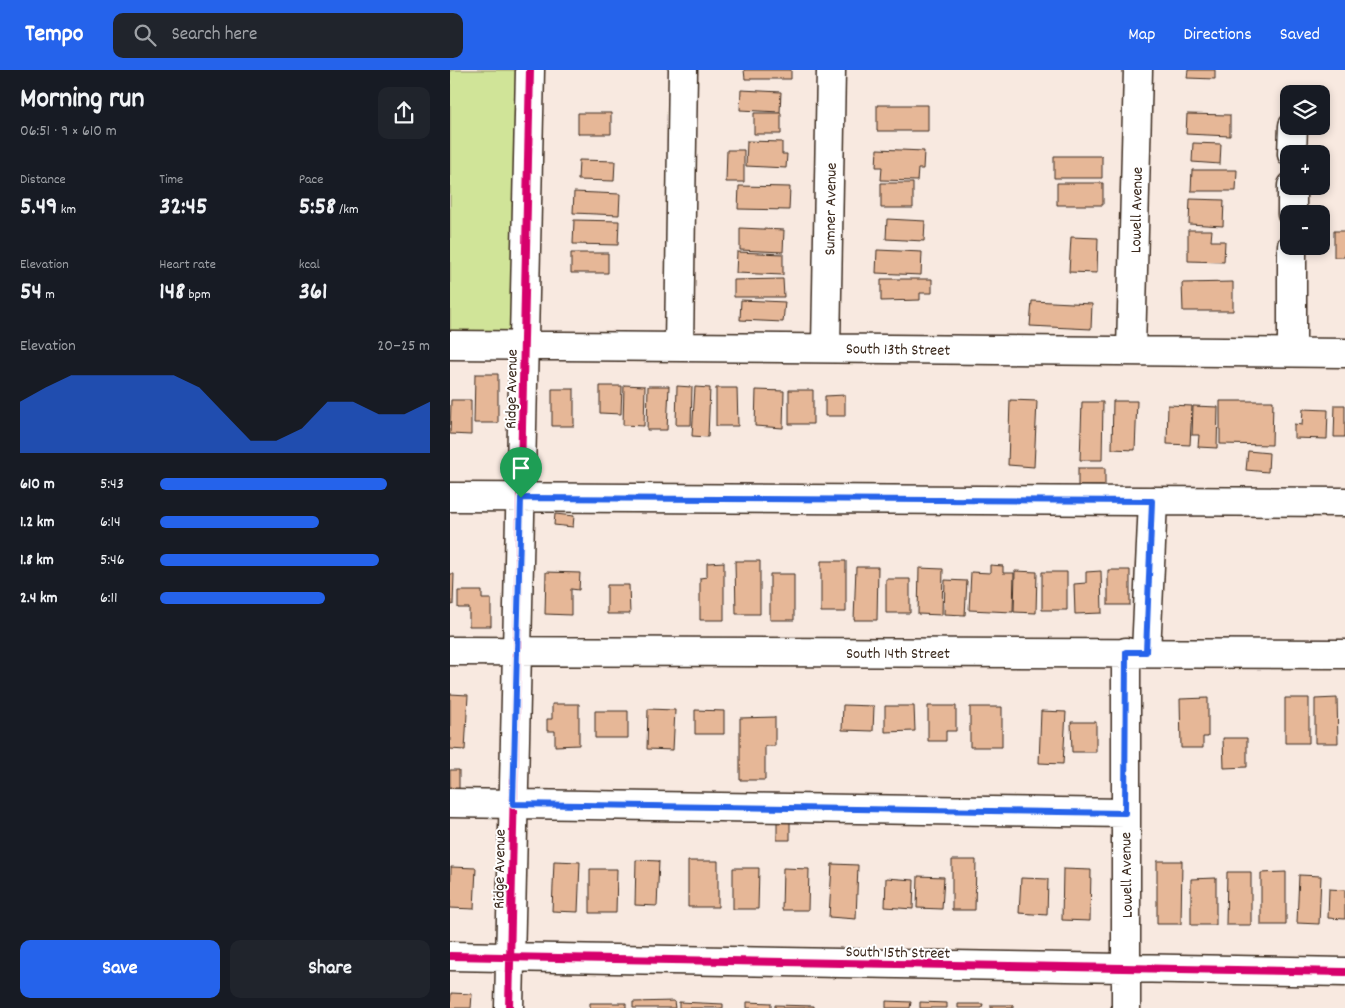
<!DOCTYPE html>
<html lang="en">
<head>
<meta charset="utf-8">
<style>
	:root { --surface:#171b24; --page:#20242c; --text:#f1f3f6; --muted:#9ea1a6; --accent:#2563eb }
	body { margin:0; font-family:Dekko,sans-serif; background:var(--page); color:var(--text); height:100vh; display:flex; flex-direction:column; font-size:19px; white-space:nowrap }
	* { box-sizing:border-box; margin:0 }
	p { font-size:16px; color:var(--muted) }
	.icon { flex:none; width:28px; height:28px; fill:none; stroke:currentColor; stroke-width:2; stroke-linecap:round; stroke-linejoin:round }
	.map { position:relative; flex:1; overflow:hidden }
	.drawer { display:flex; flex-direction:column; background:var(--surface); width:450px }
	.drawer>* { flex:none }
	.controls { position:absolute; left:830px; top:15px; display:grid; gap:10px }
	.controls a { display:grid; place-items:center; width:50px; height:50px; border-radius:10px; background:var(--surface); box-shadow:0 2px 8px #0003; font-size:25px }
	.pin { position:absolute; display:grid; place-items:center; width:42px; height:42px; color:#fff; margin:-51px -21px; border-radius:50% 50% 50% 0; rotate:-45deg; box-shadow:0 0 5px #0007 }
	.pin .icon { rotate:45deg }
	.round { display:grid; place-items:center; flex:none; width:52px; height:52px; border-radius:10px; background:var(--page) }
	.head { display:flex; align-items:center; justify-content:space-between; height:85px; padding:0 20px }
	h1 { font-size:28px; font-weight:700; line-height:38px }
	.metrics { display:grid; grid-template-columns:repeat(3,1fr); gap:8px; height:85px; padding:5px 20px }
	.metrics div { display:grid; align-content:center }
	.metrics b { font-size:25px; font-weight:700 }
	.metrics small { font-size:14px; font-weight:400 }
	.metrics p { font-size:14px }
	.chart { height:140px; padding:10px 20px }
	.chart p { display:flex; justify-content:space-between }
	.chart svg { width:100%; height:90px; margin-top:5px; fill:var(--accent); opacity:.7 }
	.button { display:flex; gap:10px; margin-top:auto; padding:10px 20px }
	.button a { flex:1; height:58px; border-radius:10px; background:var(--accent); color:#fff; font-size:20px; font-weight:700; line-height:58px; text-align:center }
	.button a+a { background:var(--page); color:var(--text) }
	ul { padding:0 20px; list-style:none; font-size:16px }
	li { display:grid; grid-template-columns:80px 60px 1fr; align-items:center; height:38px }
	li i { height:12px; border-radius:6px; background:var(--accent) }
	header { display:flex; align-items:center; gap:30px; box-sizing:border-box; height:70px; padding:0 25px; background:var(--accent); color:#fff }
	header strong { font-size:24px }
	nav { display:flex; gap:28px; margin-inline-start:auto; font-size:18px }
	.search { width:350px; height:45px; background:var(--page); display:flex; align-items:center; gap:12px; box-sizing:border-box; padding:0 18px; border-radius:10px; color:var(--muted); font-size:19px }
	main { display:flex; flex:1; min-height:0 }
	.map>svg:first-child { display:block }
</style>
</head>
<body>
<header>
<strong>Tempo</strong>
<div class="search"><svg class="icon" aria-label="search" viewBox="0 0 24 24"><circle cx="10" cy="10" r="6"/><path d="M15 15l6 6"/></svg>Search here</div>
<nav><a>Map</a><a>Directions</a><a>Saved</a></nav>
</header>
<main>
<section class="drawer">
<div class="head"><div><h1>Morning run</h1><p>06:51 · 9 × 610 m</p></div><a class="round"><svg class="icon" aria-label="share" viewBox="0 0 24 24"><path d="M12 15V3M7 8l5-5 5 5M5 13v7h14v-7"/></svg></a></div>
<div class="metrics">
<div><p>Distance</p><b>5.49<small> km</small></b></div>
<div><p>Time</p><b>32:45</b></div>
<div><p>Pace</p><b>5:58<small> /km</small></b></div>
</div>
<div class="metrics">
<div><p>Elevation</p><b>54<small> m</small></b></div>
<div><p>Heart rate</p><b>148<small> bpm</small></b></div>
<div><p>kcal</p><b>361</b></div>
</div>
<div class="chart"><p><span>Elevation</span>20–25 m</p>
<svg viewBox="0 0 160 44" preserveAspectRatio="none"><path d="M0 44V19L10 12L20 6L30 6L40 6L50 6L60 6L70 12L80 25L90 38L100 38L110 32L120 19L130 19L140 25L150 25L160 19V44z"/></svg>
</div>
<ul>
<li><b>610 m</b>5:43<i style="width:84%"></i></li>
<li><b>1.2 km</b>6:14<i style="width:59%"></i></li>
<li><b>1.8 km</b>5:46<i style="width:81%"></i></li>
<li><b>2.4 km</b>6:11<i style="width:61%"></i></li>
</ul>
<div class="button"><a>Save</a><a>Share</a></div>
</section>
<div class="map">
<svg width="895" height="938" viewBox="0 0 895 938">
	<rect width="100%" height="100%" fill="#f8e9e0"/>
	<filter id="ink" filterUnits="userSpaceOnUse"><feTurbulence type="fractalNoise" baseFrequency=".02" numOctaves="2"/><feDisplacementMap in="SourceGraphic" scale="10" xChannelSelector="R" yChannelSelector="G"/><feConvolveMatrix kernelMatrix="1 2 1 2 8 2 1 2 1" color-interpolation-filters="sRGB"/></filter>
	<g filter="url(#ink)">
		<path fill="#d0e498" stroke="#86875b" d="M 0,0 L 66,0 L 63,255 L 58,263 L 0,262 Z"/>
		<path fill="#e6b797" stroke="#3b2a1e" d="M 294,0 L 341,0 L 341,9 L 295,9 Z
			M 738,0 L 765,0 L 765,9 L 737,8 Z
			M 291,20 L 331,22 L 330,42 L 290,40 Z
			M 427,35 L 478,35 L 478,61 L 427,61 Z
			M 128,43 L 161,43 L 161,64 L 128,64 Z
			M 304,43 L 331,43 L 331,64 L 304,64 Z
			M 737,44 L 780,45 L 780,66 L 736,64 Z
			M 297,71 L 332,72 L 332,84 L 337,84 L 336,98 L 296,96 Z
			M 743,73 L 771,74 L 770,94 L 742,92 Z
			M 427,79 L 474,81 L 473,99 L 468,99 L 467,111 L 431,110 L 432,97 L 426,97 Z
			M 277,80 L 294,80 L 294,112 L 276,112 Z
			M 604,86 L 652,86 L 652,108 L 604,108 Z
			M 129,90 L 165,91 L 164,111 L 128,110 Z
			M 742,100 L 787,100 L 786,121 L 741,121 Z
			M 431,113 L 463,113 L 463,138 L 431,138 Z
			M 607,113 L 653,113 L 653,135 L 607,135 Z
			M 289,116 L 340,117 L 339,140 L 288,139 Z
			M 124,122 L 170,124 L 169,145 L 123,143 Z
			M 740,129 L 774,130 L 773,156 L 739,154 Z
			M 437,149 L 475,151 L 474,171 L 436,169 Z
			M 124,150 L 169,151 L 168,175 L 123,174 Z
			M 290,158 L 334,160 L 333,182 L 290,180 Z
			M 738,160 L 762,160 L 761,171 L 775,171 L 774,192 L 738,191 Z
			M 884,161 L 895,161 L 895,187 L 884,187 Z
			M 621,167 L 648,168 L 647,203 L 619,202 Z
			M 427,180 L 472,182 L 471,205 L 426,203 Z
			M 287,182 L 333,184 L 333,205 L 286,203 Z
			M 121,183 L 158,183 L 158,203 L 121,203 Z
			M 333,209 L 334,227 L 284,227 L 284,210 Z
			M 431,209 L 482,209 L 482,223 L 470,223 L 470,230 L 431,231 Z
			M 783,212 L 783,241 L 733,241 L 732,213 Z
			M 291,230 L 335,232 L 333,252 L 290,250 Z
			M 582,231 L 642,234 L 641,259 L 580,256 Z
			M 25,304 L 48,304 L 48,353 L 24,353 Z
			M 174,315 L 195,316 L 194,356 L 173,355 Z
			M 150,316 L 172,316 L 171,344 L 150,343 Z
			M 198,316 L 219,316 L 217,360 L 197,360 Z
			M 227,316 L 242,317 L 241,355 L 226,355 Z
			M 245,317 L 260,318 L 258,367 L 242,366 Z
			M 266,318 L 287,318 L 288,356 L 266,356 Z
			M 102,319 L 124,319 L 124,356 L 102,356 Z
			M 306,320 L 334,321 L 333,358 L 305,356 Z
			M 339,320 L 363,320 L 363,354 L 339,354 Z
			M 395,325 L 395,346 L 375,346 L 375,326 Z
			M 1,330 L 21,330 L 21,365 L 0,364 Z
			M 560,330 L 587,331 L 584,397 L 558,395 Z
			M 663,331 L 687,331 L 685,380 L 662,379 Z
			M 770,331 L 823,331 L 822,375 L 770,374 Z
			M 632,332 L 653,332 L 652,390 L 630,390 Z
			M 718,335 L 742,336 L 740,375 L 717,374 Z
			M 885,335 L 895,335 L 895,367 L 884,367 Z
			M 743,336 L 768,337 L 767,378 L 748,377 L 749,365 L 742,365 Z
			M 853,339 L 878,340 L 877,369 L 844,368 L 844,354 L 852,355 Z
			M 798,381 L 819,383 L 818,402 L 796,400 Z
			M 628,398 L 655,398 L 655,416 L 628,416 Z
			M 105,444 L 124,446 L 123,457 L 104,455 Z
			M 285,491 L 310,491 L 310,544 L 286,544 Z
			M 371,491 L 396,491 L 396,542 L 371,542 Z
			M 274,492 L 274,550 L 250,550 L 250,508 L 257,507 L 257,493 Z
			M 540,495 L 553,496 L 553,503 L 564,503 L 563,542 L 519,540 L 521,502 L 540,503 Z
			M 406,497 L 428,497 L 427,550 L 404,550 Z
			M 469,498 L 493,499 L 492,545 L 468,544 Z
			M 658,500 L 680,500 L 680,535 L 658,535 Z
			M 565,501 L 587,502 L 586,543 L 564,542 Z
			M 651,501 L 652,543 L 625,544 L 624,514 L 636,513 L 636,502 Z
			M 96,502 L 130,503 L 129,520 L 121,519 L 121,545 L 95,544 Z
			M 592,502 L 617,502 L 617,540 L 592,540 Z
			M 0,504 L 4,504 L 3,535 L 0,534 Z
			M 320,504 L 344,504 L 344,550 L 320,550 Z
			M 436,509 L 460,509 L 460,543 L 436,543 Z
			M 495,510 L 517,511 L 515,545 L 494,544 Z
			M 157,515 L 179,515 L 180,544 L 157,544 Z
			M 8,521 L 32,521 L 32,529 L 41,529 L 41,556 L 19,556 L 19,538 L 8,538 Z
			M 0,624 L 18,625 L 15,680 L 0,679 Z
			M 758,628 L 758,667 L 753,667 L 753,678 L 731,678 L 730,629 Z
			M 835,628 L 859,628 L 859,673 L 835,673 Z
			M 887,628 L 888,673 L 865,673 L 865,629 Z
			M 102,634 L 129,634 L 129,675 L 105,676 L 105,661 L 97,661 L 97,649 L 102,649 Z
			M 393,635 L 424,636 L 423,661 L 392,660 Z
			M 435,636 L 464,636 L 465,661 L 435,662 Z
			M 478,636 L 506,636 L 506,661 L 496,661 L 496,671 L 478,671 Z
			M 520,637 L 552,637 L 552,677 L 520,677 Z
			M 198,639 L 225,640 L 223,680 L 197,679 Z
			M 245,640 L 274,641 L 274,664 L 245,664 Z
			M 145,641 L 178,641 L 178,668 L 145,668 Z
			M 591,641 L 616,642 L 613,694 L 589,693 Z
			M 325,647 L 325,676 L 315,676 L 315,710 L 290,710 L 290,648 Z
			M 621,652 L 646,652 L 646,682 L 622,682 Z
			M 773,668 L 797,668 L 797,697 L 774,698 Z
			M 0,700 L 9,700 L 9,721 L 0,721 Z
			M 327,748 L 340,748 L 340,770 L 327,770 Z
			M 186,790 L 209,791 L 207,836 L 185,835 Z
			M 502,790 L 526,790 L 525,840 L 502,840 Z
			M 104,791 L 130,792 L 128,842 L 102,841 Z
			M 238,791 L 268,791 L 268,837 L 238,837 Z
			M 707,791 L 732,791 L 731,854 L 707,854 Z
			M 382,794 L 408,795 L 406,849 L 379,847 Z
			M 1,797 L 26,798 L 24,839 L 0,838 Z
			M 283,798 L 309,798 L 308,839 L 283,839 Z
			M 333,798 L 359,799 L 358,840 L 332,840 Z
			M 140,799 L 167,799 L 166,843 L 140,843 Z
			M 613,799 L 641,800 L 640,851 L 612,850 Z
			M 777,802 L 801,802 L 801,855 L 776,855 Z
			M 836,802 L 836,855 L 811,855 L 811,803 Z
			M 849,805 L 871,806 L 869,854 L 847,853 Z
			M 468,806 L 494,807 L 492,839 L 467,838 Z
			M 436,808 L 464,810 L 463,839 L 435,837 Z
			M 571,808 L 598,809 L 597,845 L 569,843 Z
			M 766,808 L 766,855 L 741,855 L 741,809 Z
			M 879,819 L 895,820 L 895,849 L 878,848 Z
			M 1,923 L 22,924 L 21,938 L 0,938 Z
			M 224,931 L 225,938 L 183,938 L 183,932 Z
			M 436,931 L 461,932 L 460,938 L 436,938 Z
			M 229,932 L 273,934 L 273,938 L 229,938 Z
			M 297,932 L 321,933 L 321,938 L 297,938 Z
			M 470,932 L 497,933 L 497,938 L 470,938 Z
			M 140,933 L 176,933 L 176,938 L 140,938 Z
			M 508,934 L 533,934 L 532,938 L 508,938 Z
			M 325,935 L 364,936 L 364,938 L 325,938 Z
			M 541,935 L 563,935 L 563,938 L 541,938 Z"/>
		<g fill="none" stroke-linecap="round" stroke-linejoin="round">
			<g stroke="#3b2a1e" stroke-width="31">
				<path id="minor" d="M 842,84 L 843,56
					M 842,144 L 842,116
					M 0,275 L 895,283
					M 229,276 L 233,0
					M 376,277 L 381,0
					M 681,280 L 688,0
					M 842,282 L 842,176
					M 0,427 L 895,432
					M 0,581 L 895,584
					M 676,582 L 676,938
					M 696,582 L 703,431
					M 0,733 L 675,743
					M 0,886 L 895,902
					M 59,938 L 80,0"/>
			</g>
			<use href="#minor" stroke="#fff" stroke-width="28"/>
			<g stroke="#fff" stroke-width="11">
				<path id="cycleway" d="M 0,886 L 895,902
					M 59,938 L 80,0"/>
			</g>
			<use href="#cycleway" stroke="#d6006c" stroke-width="8"/>
		</g>
	</g>
	<g fill="none" stroke-linecap="round" stroke-linejoin="round" filter="url(#ink)">
		<g stroke="#fff" stroke-width="10">
			<path id="route" d="M 71,428 L 702,431 L 696,582 L 676,582 L 675,743 L 63,734 Z"/>
		</g>
		<use href="#route" stroke="#2563eb" stroke-width="6"/>
	</g>
	<g text-anchor="middle" stroke-width="4" stroke-linejoin="round" paint-order="stroke">
		<g font-size="16" fill="#3b2a1e" stroke="#fff">
			<text transform="translate(379 139) rotate(-89)" y="6">Sumner Avenue</text>
			<text transform="translate(685 140) rotate(-89)" y="6">Lowell Avenue</text>
			<text transform="translate(448 278) rotate(1)" y="6">South 13th Street</text>
			<text transform="translate(60 319) rotate(-89)" y="6">Ridge Avenue</text>
			<text x="448" y="588">South 14th Street</text>
			<text transform="translate(48 799) rotate(-89)" y="6">Ridge Avenue</text>
			<text transform="translate(675 805) rotate(-91)" y="6">Lowell Avenue</text>
			<text transform="translate(448 881) rotate(1)" y="6">South 15th Street</text>
		</g>
	</g>
</svg>
<div class="controls">
<a><svg class="icon" aria-label="layers" viewBox="0 0 24 24"><path d="M12 4l9 5-9 5-9-5zM3 14l9 5 9-5"/></svg></a>
<a>+</a>
<a>−</a>
</div>
<div class="pin" style="left:71px;top:428px;background:#1e9e55"><svg class="icon" aria-label="arrive" viewBox="0 0 24 24"><path d="M6 21V4h12l-3 4 3 4H6"/></svg></div>
</div>
</main>
</body>
</html>
